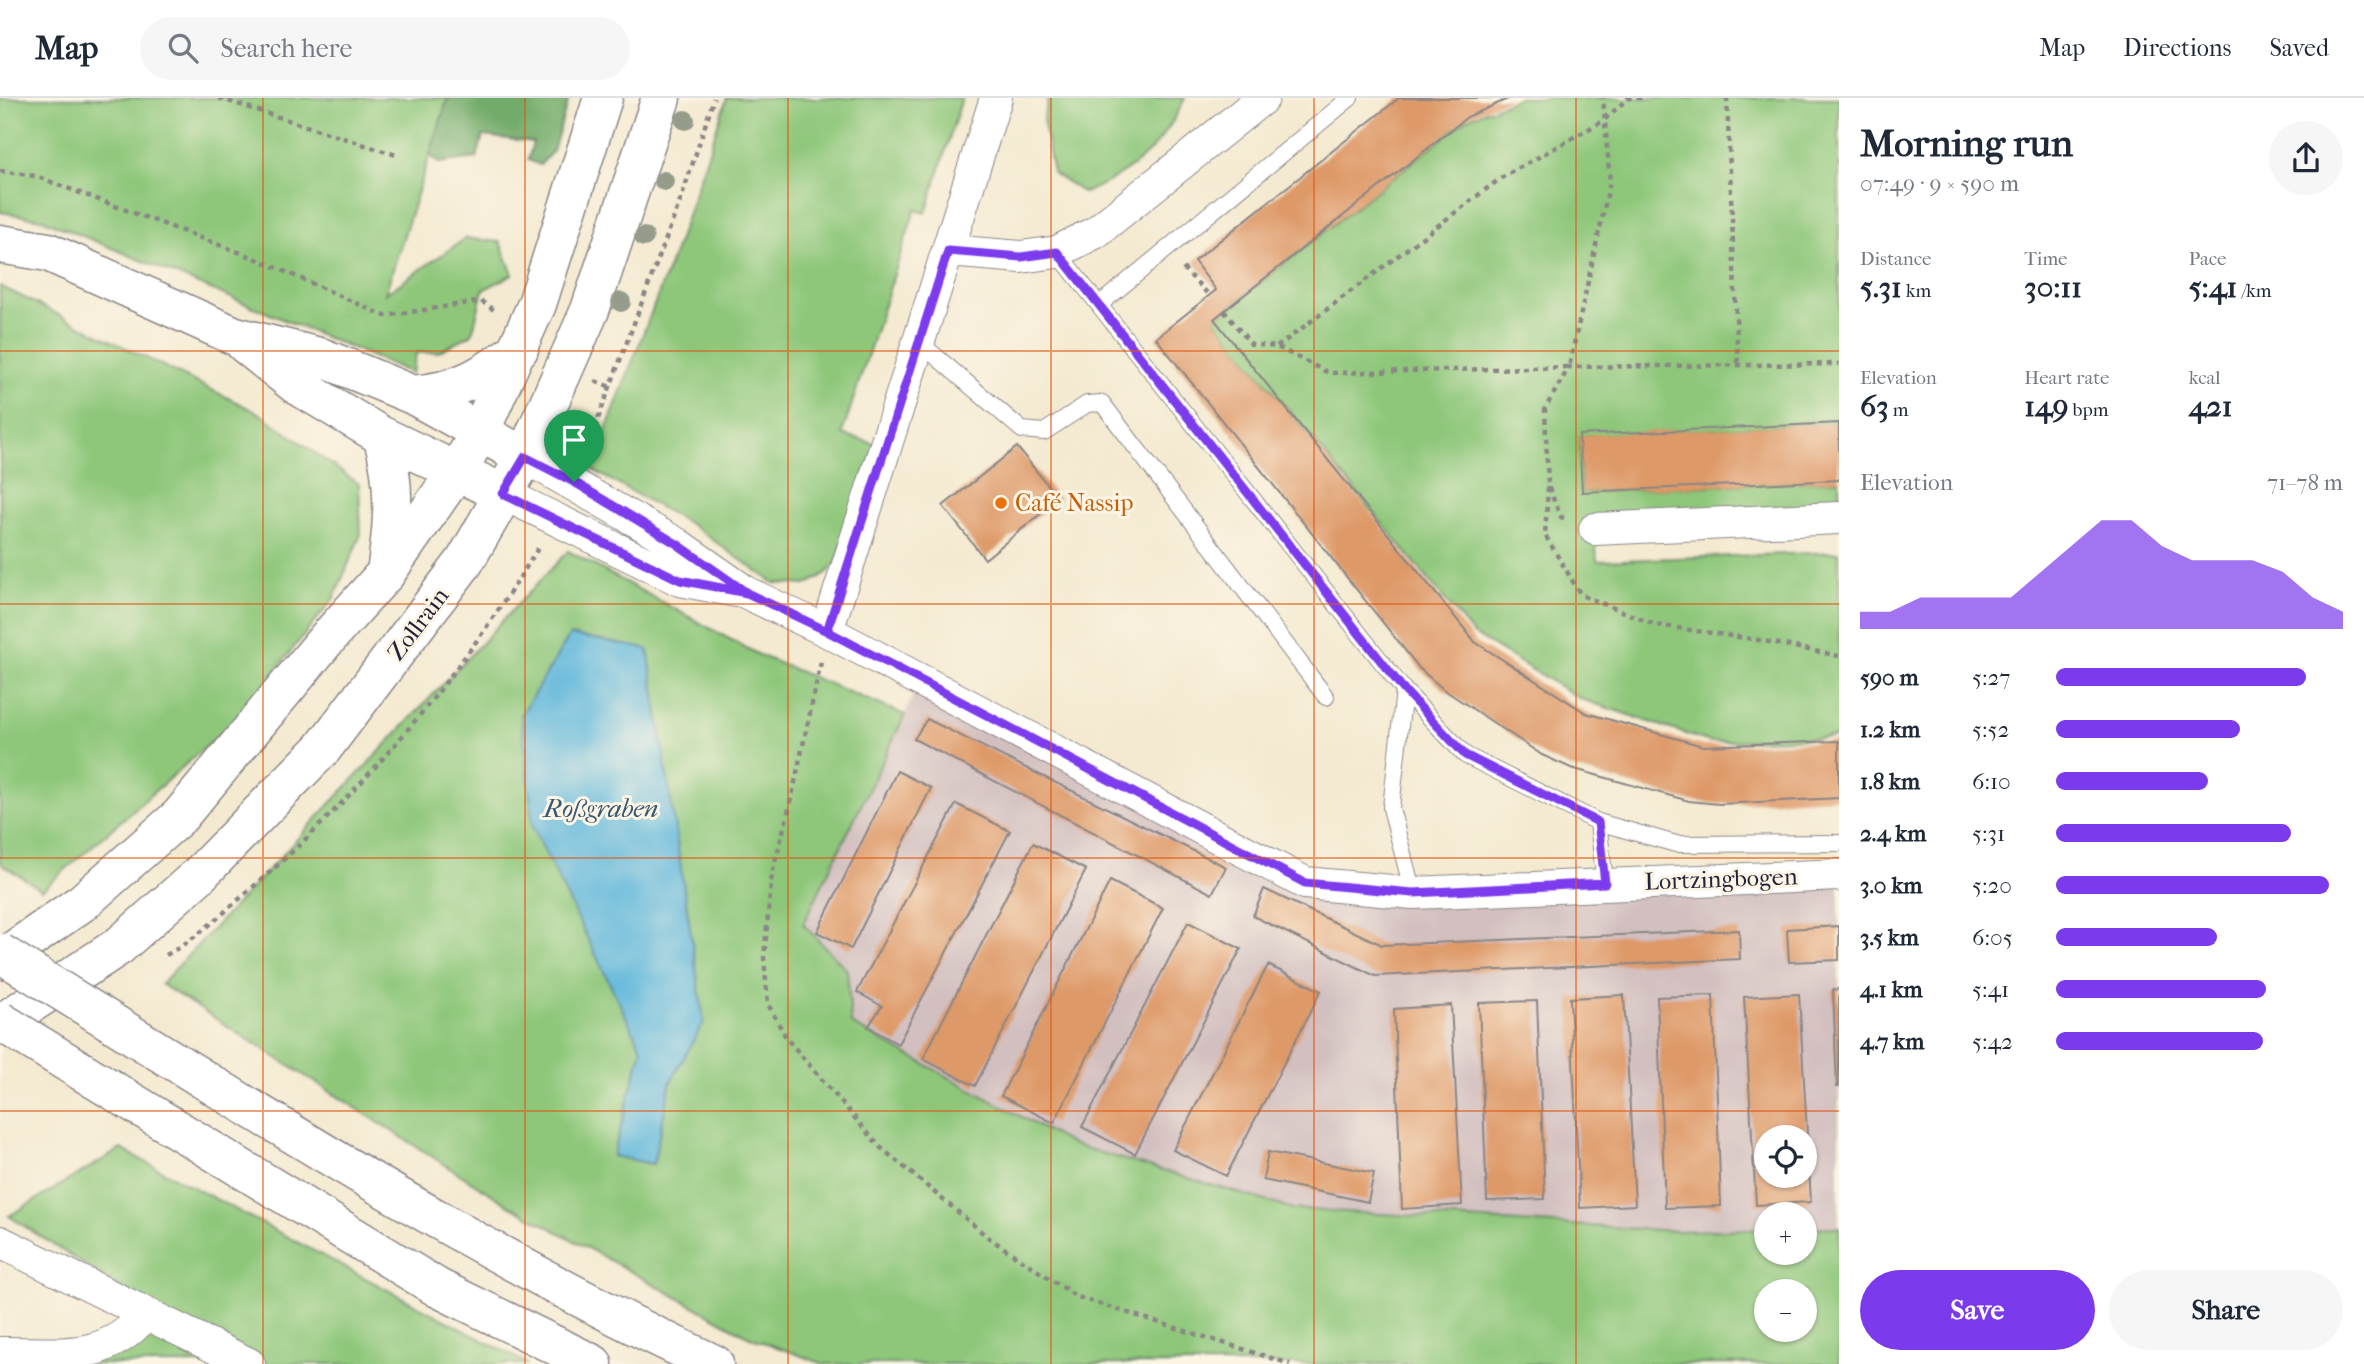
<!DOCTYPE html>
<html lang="en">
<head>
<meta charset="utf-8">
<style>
	:root { --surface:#fff; --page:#f6f6f7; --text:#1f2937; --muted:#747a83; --line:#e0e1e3; --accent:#7c3aed }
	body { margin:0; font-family:"IM FELL French Canon",serif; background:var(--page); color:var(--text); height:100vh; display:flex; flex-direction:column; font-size:26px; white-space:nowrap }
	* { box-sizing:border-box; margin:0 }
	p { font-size:23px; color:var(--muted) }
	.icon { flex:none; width:38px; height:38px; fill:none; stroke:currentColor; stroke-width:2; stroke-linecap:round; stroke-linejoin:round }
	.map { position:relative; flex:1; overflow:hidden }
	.side { display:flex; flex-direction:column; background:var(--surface); width:525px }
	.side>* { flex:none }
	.tools { position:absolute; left:1754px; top:1027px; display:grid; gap:14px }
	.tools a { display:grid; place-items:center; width:63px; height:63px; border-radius:50%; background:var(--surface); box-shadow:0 2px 5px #0004; font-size:35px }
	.pin { position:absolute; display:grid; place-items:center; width:60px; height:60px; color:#fff; margin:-72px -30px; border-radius:50% 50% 50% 0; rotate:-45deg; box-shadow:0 0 7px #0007 }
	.pin .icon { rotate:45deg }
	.round { display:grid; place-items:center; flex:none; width:74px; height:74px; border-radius:37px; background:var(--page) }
	.overview { display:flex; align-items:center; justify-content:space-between; height:119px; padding:0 21px }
	h1 { font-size:38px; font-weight:700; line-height:52px }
	.figures { display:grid; grid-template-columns:repeat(3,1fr); gap:10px; height:119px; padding:7px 21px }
	.figures div { display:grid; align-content:center }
	.figures b { font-size:30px; font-weight:700 }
	.figures small { font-size:19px; font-weight:400 }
	.figures p { font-size:19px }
	.chart { height:196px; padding:14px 21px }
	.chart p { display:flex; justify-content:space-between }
	.chart svg { width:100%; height:126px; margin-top:7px; fill:var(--accent); opacity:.7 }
	.action { display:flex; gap:14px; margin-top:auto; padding:14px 21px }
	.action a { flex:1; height:80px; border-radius:42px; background:var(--accent); color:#fff; font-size:28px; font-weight:700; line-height:80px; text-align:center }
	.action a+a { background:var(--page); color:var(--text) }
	ul { padding:0 21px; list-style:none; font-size:23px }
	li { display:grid; grid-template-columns:112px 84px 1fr; align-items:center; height:52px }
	li i { height:18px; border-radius:9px; background:var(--accent) }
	header { display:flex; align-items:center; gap:42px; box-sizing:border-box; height:98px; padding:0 35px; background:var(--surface); border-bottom:2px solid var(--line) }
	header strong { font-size:33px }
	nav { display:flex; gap:38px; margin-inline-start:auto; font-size:24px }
	.search { width:490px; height:63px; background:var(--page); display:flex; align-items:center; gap:18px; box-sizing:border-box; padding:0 24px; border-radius:38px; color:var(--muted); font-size:26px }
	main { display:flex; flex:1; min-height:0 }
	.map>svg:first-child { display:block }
</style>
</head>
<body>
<header>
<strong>Map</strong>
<div class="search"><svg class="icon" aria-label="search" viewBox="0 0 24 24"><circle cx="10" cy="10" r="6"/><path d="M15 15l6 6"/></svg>Search here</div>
<nav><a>Map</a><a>Directions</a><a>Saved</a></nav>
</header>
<main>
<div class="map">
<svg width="1839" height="1266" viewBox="0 0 1839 1266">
	<rect width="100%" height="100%" fill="#fcf5e5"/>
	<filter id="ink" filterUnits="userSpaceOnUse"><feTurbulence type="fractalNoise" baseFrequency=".0143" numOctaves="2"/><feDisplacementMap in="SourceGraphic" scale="14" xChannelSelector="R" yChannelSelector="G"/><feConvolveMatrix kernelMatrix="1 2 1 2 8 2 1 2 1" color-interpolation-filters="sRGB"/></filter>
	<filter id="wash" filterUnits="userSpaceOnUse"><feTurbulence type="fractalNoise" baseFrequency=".00686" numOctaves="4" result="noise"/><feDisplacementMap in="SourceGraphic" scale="28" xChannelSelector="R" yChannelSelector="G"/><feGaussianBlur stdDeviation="1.57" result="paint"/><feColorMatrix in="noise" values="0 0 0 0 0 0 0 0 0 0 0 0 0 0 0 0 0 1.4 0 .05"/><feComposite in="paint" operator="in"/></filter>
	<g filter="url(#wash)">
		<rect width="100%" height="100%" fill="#f4ead1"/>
		<path fill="#d2bfc0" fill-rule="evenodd" d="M 919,581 L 1305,785 L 1839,777 L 1839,1129 L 1804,1130 L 1804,1116 L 1766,1116 L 1766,1131 L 1678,1133 L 1293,1111 L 1071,1046 L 850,926 L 847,872 L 803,826 L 905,617 ZM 1766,1040 L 1804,1040 L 1804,1078 L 1766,1078 Z"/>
		<path fill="#8ec77a" stroke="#58745a" stroke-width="2" fill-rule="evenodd" d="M 0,0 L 448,0 L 385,196 L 466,140 L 500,144 L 513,176 L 483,192 L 472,236 L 438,254 L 416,255 L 412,275 L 42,121 L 0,114 Z
			M 727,0 L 962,0 L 926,115 L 915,112 L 842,336 L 875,346 L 836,465 L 827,475 L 806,487 L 774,485 L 690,426 L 591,371 L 675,153 Z
			M 1049,0 L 1185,0 C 1162,49 1134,74 1084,95 L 1053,75 L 1043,21 Z
			M 1518,0 L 1839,0 L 1839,325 L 1579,338 L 1582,394 L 1839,382 L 1839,407 L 1594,419 L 1597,463 L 1839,454 L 1839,639 L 1710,644 L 1581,601 L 1473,536 L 1214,221 L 1468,20 Z
			M 0,188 L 259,315 L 359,386 L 361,436 L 334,500 L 234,624 L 42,792 L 0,765 Z
			M 568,453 L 759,557 L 905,617 L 803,826 L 847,872 L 851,926 L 1071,1046 L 1293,1111 L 1677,1133 L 1766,1131 L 1766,1155 L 1804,1155 L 1804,1130 L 1839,1129 L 1839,1266 L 824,1266 L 752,1240 L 505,1105 L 161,886 ZM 570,537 L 648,552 L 704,923 L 671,983 L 653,1066 L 613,1058 L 642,951 ZM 1766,1194 L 1804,1194 L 1804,1232 L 1766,1232 Z
			M 121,1051 L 528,1266 L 10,1266 L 188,1234 L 9,1118 Z"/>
		<path fill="#72ac6a" stroke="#4a6752" stroke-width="2" d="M 448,0 L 569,0 L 553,53 L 540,67 L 528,62 L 533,44 L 483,38 L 477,60 L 438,65 L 430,57 Z"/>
		<path fill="#5fb7dc" stroke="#406c8c" stroke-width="2" d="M 570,537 L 648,551 L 704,924 L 671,983 L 653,1066 L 613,1058 L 642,951 L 533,730 L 521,617 Z"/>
		<g id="blocks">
			<path fill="#de9967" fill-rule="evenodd" d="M 1399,0 L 1510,0 L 1467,19 L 1214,221 L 1475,544 L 1586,615 L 1703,648 L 1839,643 L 1839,700 L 1719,706 L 1689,703 L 1571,670 L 1542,657 L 1443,591 L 1420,571 L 1156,240 L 1216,192 L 1194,163 Z
				M 1839,325 L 1839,382 L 1582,394 L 1579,337 Z
				M 1017,349 L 1059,401 L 985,461 L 943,408 Z
				M 927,621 L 1226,769 L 1212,796 L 914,641 Z
				M 897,673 L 931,690 L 851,851 L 817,834 Z
				M 956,706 L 1010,733 L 898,946 L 868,929 L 882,908 L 857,894 Z
				M 1033,745 L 1086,772 L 975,988 L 923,961 Z
				M 1110,783 L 1163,810 L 1054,1025 L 1001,998 Z
				M 1264,791 L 1382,847 L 1739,832 L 1740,861 L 1375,878 L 1253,818 Z
				M 1188,824 L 1241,851 L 1135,1056 L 1082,1029 Z
				M 1839,828 L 1839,862 L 1789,864 L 1787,831 Z
				M 1268,867 L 1321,893 L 1226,1078 L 1173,1052 Z
				M 1839,891 L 1839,989 L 1837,989 L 1833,892 Z
				M 1799,896 L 1811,1104 L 1756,1107 L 1744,899 ZM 1766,1040 L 1804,1040 L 1804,1078 L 1766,1078 Z
				M 1624,897 L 1635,1107 L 1580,1110 L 1570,900 Z
				M 1713,897 L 1721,1108 L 1665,1110 L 1657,899 Z
				M 1537,903 L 1545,1101 L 1487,1103 L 1479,905 Z
				M 1451,907 L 1462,1107 L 1402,1111 L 1394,911 Z
				M 1268,1054 L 1374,1075 L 1368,1104 L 1263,1082 Z"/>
		</g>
	</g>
	<g filter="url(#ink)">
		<use href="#blocks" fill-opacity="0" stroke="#8b8686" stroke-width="2"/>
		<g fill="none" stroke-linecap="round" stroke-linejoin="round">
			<g stroke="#8b8686" stroke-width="18">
				<path id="service" d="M 1057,154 L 1099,207 L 1350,0
					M 1099,207 L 1404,592 L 1465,657 L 1598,724 L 1605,785
					M 919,244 L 1022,332 L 1044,334 L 1087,306 L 1102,305 L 1326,599
					M 1404,592 L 1391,710 L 1413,795
					M 1598,724 L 1676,746 L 1839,745"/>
			</g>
			<g stroke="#8b8686" stroke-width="34">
				<path id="minor" d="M 948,153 L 1021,159 L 1057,154 L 1096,134 L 1263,0
					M 525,359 L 677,446 L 747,495 L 827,533 L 1305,785 L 1413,795 L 1839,777
					M 504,396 L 680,482 L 737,493
					M 1595,431 L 1839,420
					M 827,533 L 996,0
					M 0,1144 L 249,1266
					M 0,1255 C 59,1254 103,1266 145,1217"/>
			</g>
			<g stroke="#8b8686" stroke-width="41">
				<path id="secondary" d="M 0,862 L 83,804 L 180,718 L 325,543 L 386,475 L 457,373 L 480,334 L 537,206 L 603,0
					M 0,926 L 119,848 L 198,778 L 323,650 L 465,463 L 525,359 L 590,212 L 661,0"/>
			</g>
			<g stroke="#8b8686" stroke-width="41">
				<path id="trunk" d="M 0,146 L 48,154 L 235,238 L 323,260 L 413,297 L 525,359
					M 245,246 L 295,286 L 382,338 L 504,396
					M 413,297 C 459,293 483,278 519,251
					M 382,338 C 397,385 393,427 386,475
					M 203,981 C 370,1084 536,1183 714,1266
					M 109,990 L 438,1190 L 593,1266"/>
			</g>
			<path stroke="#8b8686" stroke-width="4.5" stroke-dasharray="5 5" stroke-linecap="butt" d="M 219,0 L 399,58
				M 1727,0 L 1738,267
				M 0,73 L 35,78 L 257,161 L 385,218 L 481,203 L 494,212
				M 1183,170 L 1209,197
				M 1224,213 L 1251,246 L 1277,249 L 1329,275 L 1569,269 L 1610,84 L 1603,0
				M 1277,249 L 1501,80 L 1603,23 L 1628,0 L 1645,0
				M 595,283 L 611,289
				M 584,358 L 682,98 L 714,0
				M 1548,389 L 1545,437 L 1581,497 L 1656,527 L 1759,542 L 1839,558
				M 1564,420 L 1561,419 L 1548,388 L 1545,311 L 1569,269 L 1839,266
				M 821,564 L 790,707 L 772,776 L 764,859 L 768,906 L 787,941 L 880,1049 L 989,1140 L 1077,1199 L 1290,1266
				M 166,857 C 196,841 221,817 246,795 C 361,697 461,577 540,447"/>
			<use href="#service" stroke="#fff" stroke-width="16"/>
			<use href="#minor" stroke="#fff" stroke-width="32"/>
			<use href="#secondary" stroke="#fff" stroke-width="38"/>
			<use href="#trunk" stroke="#fff" stroke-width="38"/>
			<g stroke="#8b8686" stroke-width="41" stroke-linecap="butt">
				<path id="trunk-bridge" d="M 0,855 L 203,981
					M 0,923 L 109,990"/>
			</g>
			<use href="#trunk-bridge" stroke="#fff" stroke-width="38"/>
		</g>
		<g fill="#959c8b">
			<circle cx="685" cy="22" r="10"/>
			<circle cx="664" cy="83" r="10"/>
			<circle cx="644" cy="139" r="10"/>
			<circle cx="621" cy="204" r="10"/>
		</g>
	</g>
	<g fill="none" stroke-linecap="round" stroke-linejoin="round" filter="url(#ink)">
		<g stroke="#fff" stroke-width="14">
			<path id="route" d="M 574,384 L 525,359 L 503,396 L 680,482 L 747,495 L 827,533 L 1305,785 L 1413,795 L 1605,785 L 1598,724 L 1465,657 L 1404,592 L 1057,154 L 1021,159 L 948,153 L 827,533 L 747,495 L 677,446 L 574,384"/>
		</g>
		<use href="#route" stroke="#7c3aed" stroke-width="9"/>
	</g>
	<path fill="none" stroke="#de560e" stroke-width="2" stroke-opacity="0.55" d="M 263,0 L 263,1266M 525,0 L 525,1266M 788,0 L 788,1266M 1051,0 L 1051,1266M 1314,0 L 1314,1266M 1576,0 L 1576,1266M 0,253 L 1839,253M 0,506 L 1839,506M 0,760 L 1839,760M 0,1013 L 1839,1013"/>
	<circle fill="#e8710a" stroke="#fcf5e5" stroke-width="2.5" cx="1001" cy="405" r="7"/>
	<g text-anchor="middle" stroke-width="6" stroke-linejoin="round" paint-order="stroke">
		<g font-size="24" fill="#c56008" stroke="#fcf5e5" text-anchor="start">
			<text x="1015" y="413">Café Nassip</text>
		</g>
		<g font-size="24" fill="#22223b" stroke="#fcf5e5">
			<text transform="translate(418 526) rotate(-53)" y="8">Zollrain</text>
			<text transform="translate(1721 781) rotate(-2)" y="8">Lortzingbogen</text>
		</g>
		<g font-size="26" font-style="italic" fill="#375673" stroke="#fcf5e5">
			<text x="601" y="719">Roßgraben</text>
		</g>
	</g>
</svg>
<div class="tools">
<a><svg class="icon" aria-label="locate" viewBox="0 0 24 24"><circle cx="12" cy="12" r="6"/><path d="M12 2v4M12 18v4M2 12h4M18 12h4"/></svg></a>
<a>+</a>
<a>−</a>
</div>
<div class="pin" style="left:574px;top:384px;background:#1e9e55"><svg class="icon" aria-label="arrive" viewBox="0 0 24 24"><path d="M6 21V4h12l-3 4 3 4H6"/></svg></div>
</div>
<section class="side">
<div class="overview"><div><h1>Morning run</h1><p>07:49 · 9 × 590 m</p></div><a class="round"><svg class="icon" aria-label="share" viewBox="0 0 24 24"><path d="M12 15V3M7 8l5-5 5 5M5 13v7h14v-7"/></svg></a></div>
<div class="figures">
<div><p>Distance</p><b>5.31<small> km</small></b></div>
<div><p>Time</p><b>30:11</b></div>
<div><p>Pace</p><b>5:41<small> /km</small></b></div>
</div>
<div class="figures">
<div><p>Elevation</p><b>63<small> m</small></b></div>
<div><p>Heart rate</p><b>149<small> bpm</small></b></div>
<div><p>kcal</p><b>421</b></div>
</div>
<div class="chart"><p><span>Elevation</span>71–78 m</p>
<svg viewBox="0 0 160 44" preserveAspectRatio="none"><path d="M0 44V38L10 38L20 33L30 33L40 33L50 33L60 24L70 15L80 6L90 6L100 15L110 20L120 20L130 20L140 24L150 33L160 38V44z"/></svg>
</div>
<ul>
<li><b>590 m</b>5:27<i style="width:87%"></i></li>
<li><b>1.2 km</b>5:52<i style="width:64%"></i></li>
<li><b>1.8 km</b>6:10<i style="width:53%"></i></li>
<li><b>2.4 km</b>5:31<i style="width:82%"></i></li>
<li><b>3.0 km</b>5:20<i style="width:95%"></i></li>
<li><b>3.5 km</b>6:05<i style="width:56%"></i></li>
<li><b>4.1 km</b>5:41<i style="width:73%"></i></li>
<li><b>4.7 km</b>5:42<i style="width:72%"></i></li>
</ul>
<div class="action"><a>Save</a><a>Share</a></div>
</section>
</main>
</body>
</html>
